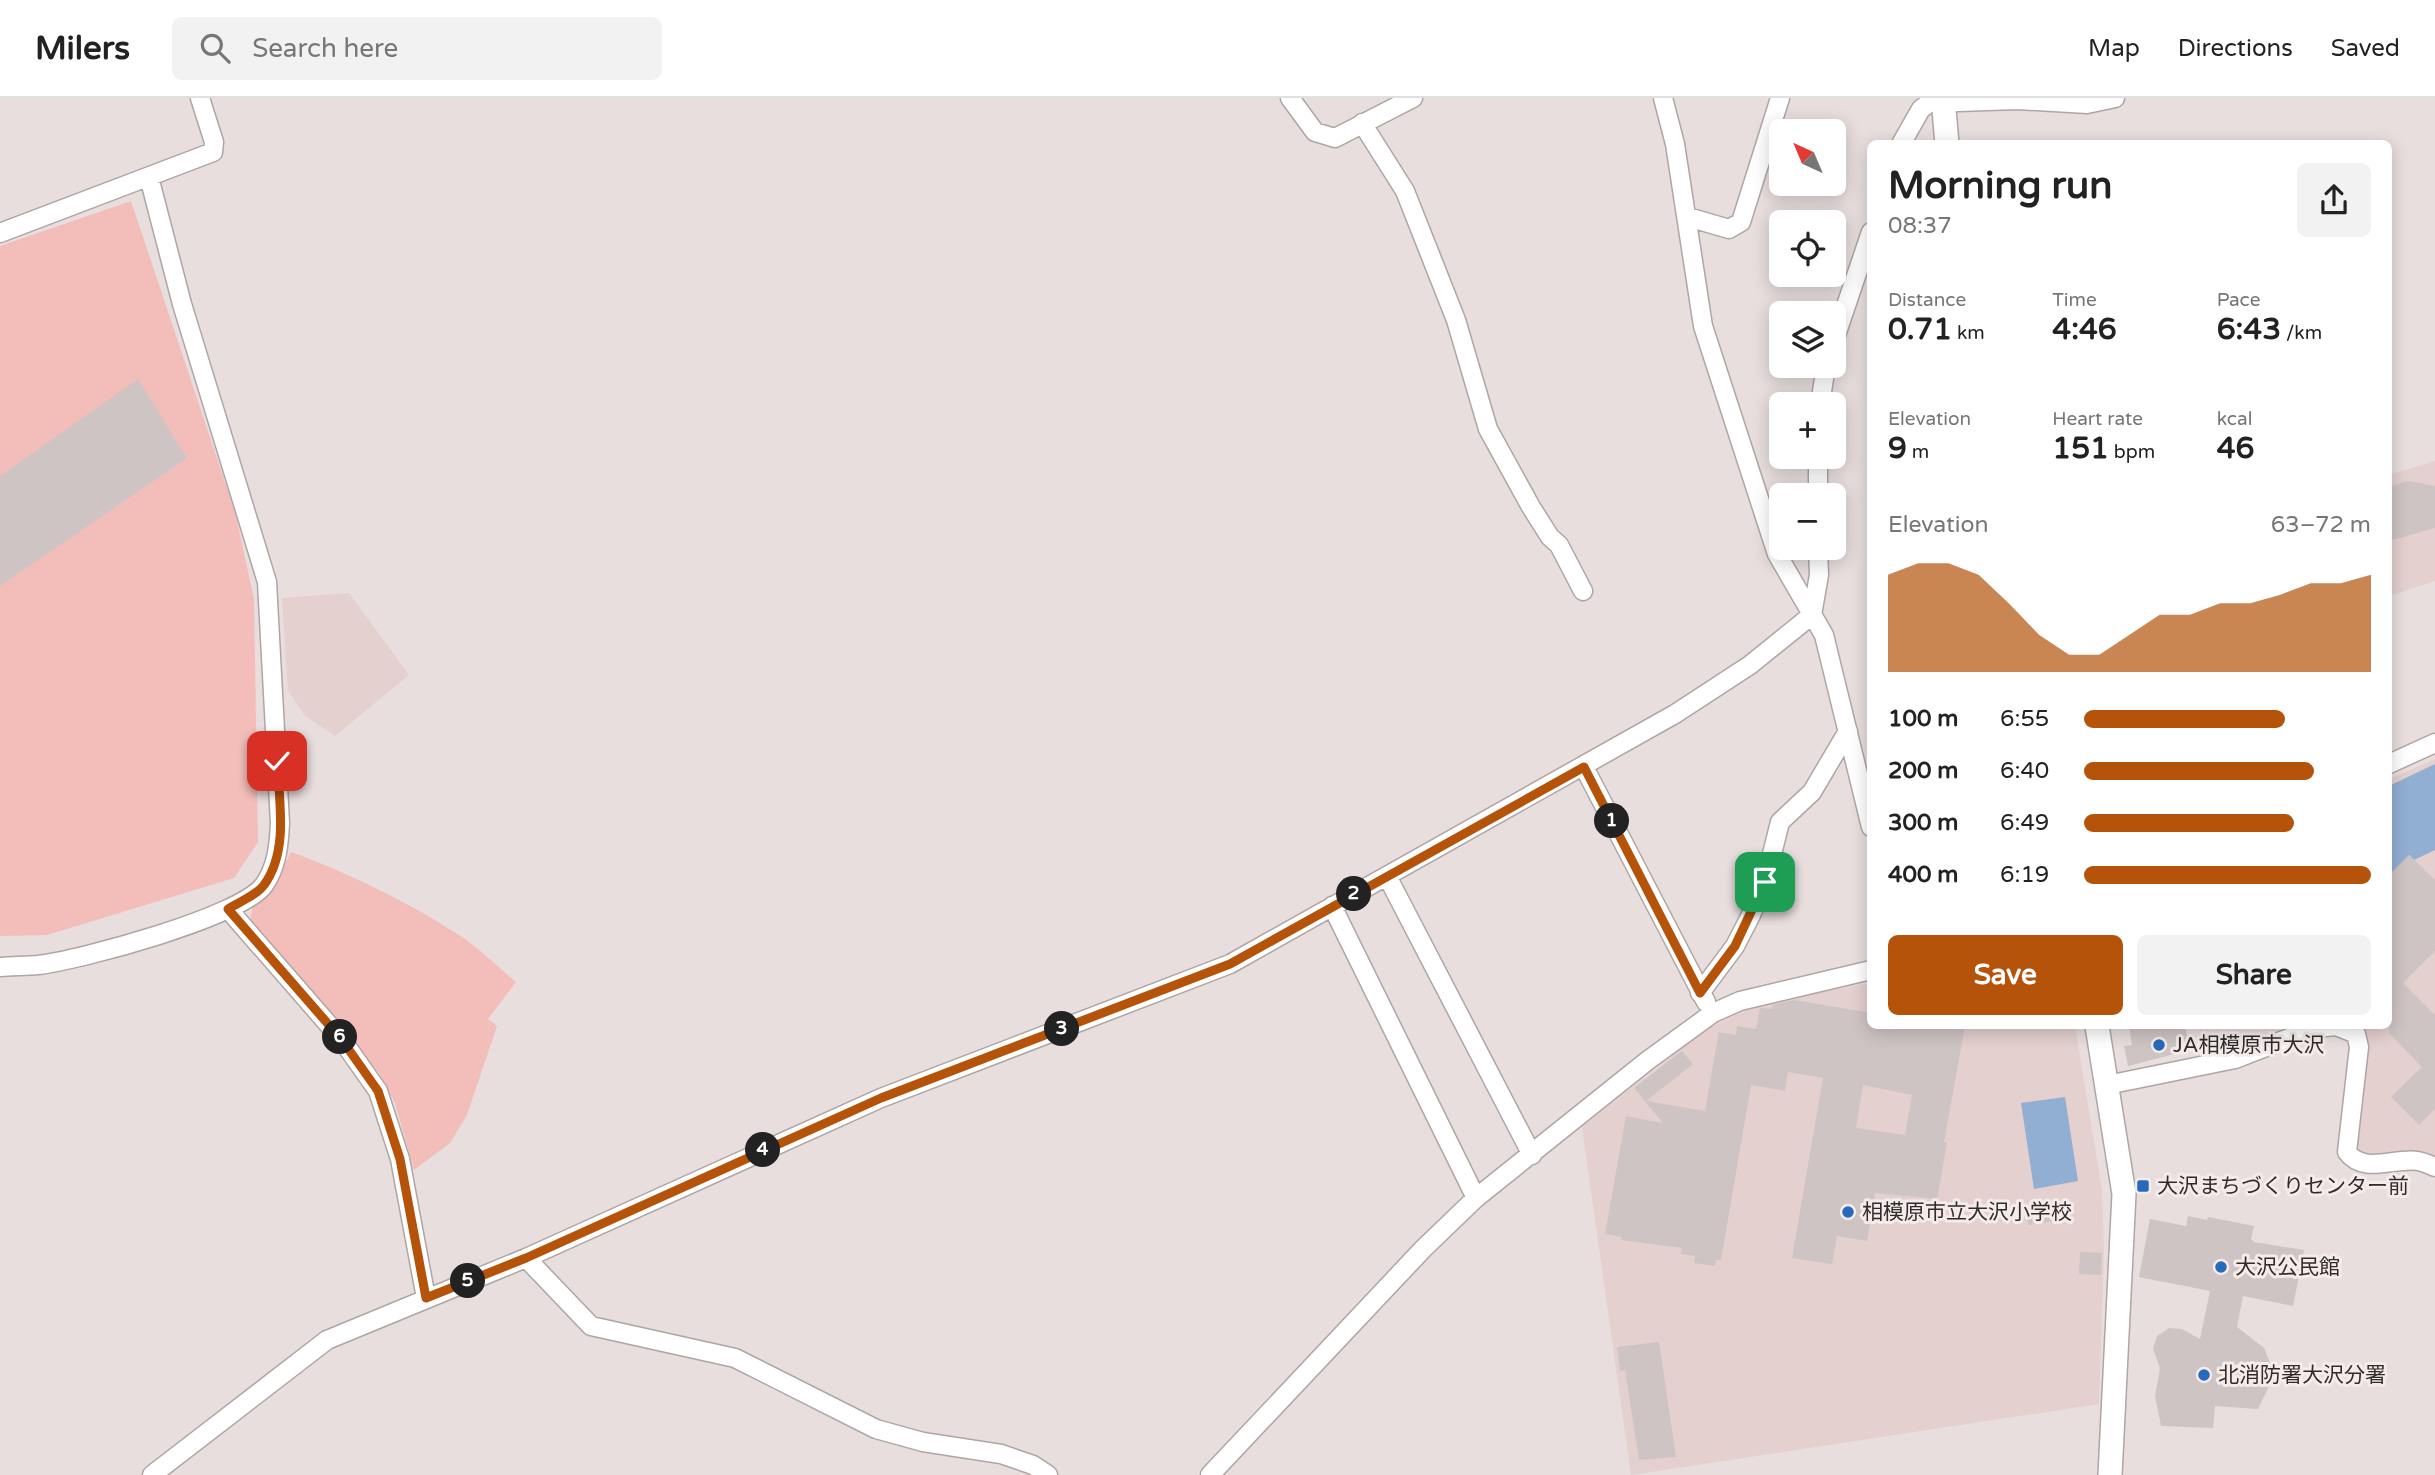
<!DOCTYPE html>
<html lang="en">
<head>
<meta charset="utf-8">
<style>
	:root { --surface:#fff; --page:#f2f2f2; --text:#222; --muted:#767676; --line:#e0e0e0; --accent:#b45309 }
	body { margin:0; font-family:"Varela Round","Noto Sans JP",sans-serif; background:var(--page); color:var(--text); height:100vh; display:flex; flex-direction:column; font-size:26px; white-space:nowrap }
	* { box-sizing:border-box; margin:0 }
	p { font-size:23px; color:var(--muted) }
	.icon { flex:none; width:38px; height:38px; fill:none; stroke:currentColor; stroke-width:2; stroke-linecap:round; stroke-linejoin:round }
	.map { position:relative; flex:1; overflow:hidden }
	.side { position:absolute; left:1867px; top:42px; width:525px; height:889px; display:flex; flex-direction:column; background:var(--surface); border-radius:10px; box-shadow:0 4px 18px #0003 }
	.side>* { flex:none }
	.needle { width:46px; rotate:316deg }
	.controls { position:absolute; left:1769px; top:21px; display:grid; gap:14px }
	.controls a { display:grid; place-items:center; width:77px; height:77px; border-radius:10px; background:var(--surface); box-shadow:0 4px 18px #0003; font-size:35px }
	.pin { position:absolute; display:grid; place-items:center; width:60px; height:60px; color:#fff; margin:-30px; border-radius:14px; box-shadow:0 4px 10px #0006 }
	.km { position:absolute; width:35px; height:35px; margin:-18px; border-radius:50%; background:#222; color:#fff; font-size:19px; line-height:35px; text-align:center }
	.round { display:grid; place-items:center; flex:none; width:74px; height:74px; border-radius:10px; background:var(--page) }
	.headline { display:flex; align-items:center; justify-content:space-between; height:119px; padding:0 21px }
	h1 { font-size:38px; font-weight:800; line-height:52px }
	.figures { display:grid; grid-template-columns:repeat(3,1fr); gap:10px; height:119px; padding:7px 21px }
	.figures div { display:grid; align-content:center }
	.figures b { font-size:30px; font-weight:800 }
	.figures small { font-size:19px; font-weight:400 }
	.figures p { font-size:19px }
	.chart { height:196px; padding:14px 21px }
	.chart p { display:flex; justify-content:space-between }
	.chart svg { width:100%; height:126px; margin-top:7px; fill:var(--accent); opacity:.7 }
	.primary-button { display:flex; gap:14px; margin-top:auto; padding:14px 21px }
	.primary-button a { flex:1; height:80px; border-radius:10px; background:var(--accent); color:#fff; font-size:28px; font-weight:800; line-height:80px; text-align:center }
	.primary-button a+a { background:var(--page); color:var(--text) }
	ul { padding:0 21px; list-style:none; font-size:23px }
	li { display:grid; grid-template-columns:112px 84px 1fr; align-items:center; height:52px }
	li i { height:18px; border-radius:9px; background:var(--accent) }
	header { display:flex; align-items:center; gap:42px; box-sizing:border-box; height:98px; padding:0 35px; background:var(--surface); border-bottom:2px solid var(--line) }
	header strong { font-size:33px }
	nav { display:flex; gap:38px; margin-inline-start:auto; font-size:24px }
	.search { width:490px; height:63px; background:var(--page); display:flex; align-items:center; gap:18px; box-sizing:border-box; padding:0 24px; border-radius:10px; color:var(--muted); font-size:26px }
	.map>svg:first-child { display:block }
</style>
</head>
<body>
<header>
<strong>Milers</strong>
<div class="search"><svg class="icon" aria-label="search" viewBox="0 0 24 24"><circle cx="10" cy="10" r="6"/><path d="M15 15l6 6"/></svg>Search here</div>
<nav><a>Map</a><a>Directions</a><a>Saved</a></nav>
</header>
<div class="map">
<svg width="2435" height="1377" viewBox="0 0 2435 1377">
	<rect width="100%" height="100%" fill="#e7dedd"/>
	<path fill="#e3d0cf" d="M 2435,363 L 2435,483 L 2389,498 L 2389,377 Z
		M 349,495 L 409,577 L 335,638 L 304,617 L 288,592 L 282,500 Z
		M 2435,661 L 2435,1058 L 2416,1054 L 2380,1058 L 2361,1056 L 2354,1047 L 2366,939 L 2360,928 L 2389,928 L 2389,681 Z
		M 1871,885 L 1871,928 L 2075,928 L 2102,1092 L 2104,1154 L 2099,1306 L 1631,1377 L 1582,1029 L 1705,932 L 1742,914 L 1787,900 Z"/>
	<path fill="#f3beb9" d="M 131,103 L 235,414 L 254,501 L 258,744 L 234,780 L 47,837 L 0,838 L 0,148 Z
		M 291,754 C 349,775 410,805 462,839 C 481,852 498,869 516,884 L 488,921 L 497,928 L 467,1017 L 450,1045 L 414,1072 L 395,1005 L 379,975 L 250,822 L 253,807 L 272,792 Z"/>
	<path fill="#91aed3" d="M 2435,666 L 2435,752 L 2414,762 L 2409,757 L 2389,781 L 2389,688 Z
		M 2065,999 L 2078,1083 L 2034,1091 L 2021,1005 Z"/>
	<path fill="#cec4c3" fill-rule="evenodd" d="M 138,281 L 187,360 L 0,488 L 0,378 Z
		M 2408,383 L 2435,388 L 2435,430 L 2389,443 L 2389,389 Z
		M 2409,757 L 2435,782 L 2435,853 L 2403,885 L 2435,917 L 2435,1011 L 2419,1027 L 2391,999 L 2422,969 L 2389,935 L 2389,777 Z
		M 1794,902 L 1871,915 L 1871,928 L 1965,928 L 1944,1044 L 1947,1045 L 1937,1101 L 1875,1095 L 1867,1143 L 1837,1138 L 1832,1166 L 1792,1160 L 1823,980 L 1788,974 L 1785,993 L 1751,987 L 1721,1162 L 1716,1162 L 1715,1168 L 1694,1165 L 1695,1158 L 1681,1156 L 1682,1150 L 1621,1142 L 1622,1139 L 1605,1136 L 1626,1018 L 1663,1025 L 1634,990 L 1682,953 L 1693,966 L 1646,1003 L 1705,1013 L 1719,934 L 1736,937 L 1737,928 L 1756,931 L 1760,910 L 1772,911 L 1773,907 ZM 1863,987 L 1912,997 L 1905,1037 L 1856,1030 Z
		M 2129,928 L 2185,928 L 2190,952 L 2128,968 L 2124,948 L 2132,947 Z
		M 2064,1105 L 2067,1121 L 2028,1127 L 2026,1111 Z
		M 2188,1118 L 2207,1122 L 2208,1119 L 2254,1128 L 2251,1141 L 2254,1144 L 2304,1152 L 2293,1208 L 2243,1198 L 2237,1229 L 2264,1250 L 2271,1267 L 2271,1284 L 2258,1311 L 2215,1308 L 2213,1330 L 2161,1328 L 2155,1298 L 2160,1270 L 2153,1251 L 2157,1238 L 2169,1230 L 2182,1231 L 2200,1241 L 2210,1193 L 2139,1179 L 2150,1121 L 2186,1128 Z
		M 2080,1154 L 2102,1155 L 2101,1177 L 2079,1176 Z
		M 1659,1244 L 1676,1359 L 1639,1362 L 1625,1272 L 1620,1273 L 1617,1249 Z"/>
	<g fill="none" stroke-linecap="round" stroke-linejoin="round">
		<g stroke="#afa5a4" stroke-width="21">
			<path id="minor" d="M 1290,0 L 1315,34 L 1335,40 L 1413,0
				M 1663,0 L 1675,46 L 1703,228 L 1777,456 L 1824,537 L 1871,729
				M 1362,25 L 1405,93 L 1456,222 L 1488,331 L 1531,409 L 1550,439 L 1559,447 L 1583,493
				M 1901,46 L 1921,11 L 1929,5 L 2017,2 L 2087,6 L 2115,0
				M 1688,119 L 1729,131 L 1741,124 L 1780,0
				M 0,135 L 213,54 L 214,44 L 200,0
				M 1834,243 L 1871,134
				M 1820,306 L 1826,268
				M 1818,397 L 1818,359
				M 2389,666 L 2435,645
				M 1584,669 L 1706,904
				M 1387,778 L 1532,1057
				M 1332,808 L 1476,1100
				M 228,811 L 342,942 L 378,993 L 400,1061 L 426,1200
				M 0,869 C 12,868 25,868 38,867 C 80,862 241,819 264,787 C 277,769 279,746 280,725 L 267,484 L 182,206 L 149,79
				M 1700,895 L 1735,848 L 1751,817 L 1765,784 L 1780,724 L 1812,694 L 1848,633
				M 2107,987 L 2235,961 L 2315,930 L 2336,928 L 2356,936 L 2359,949 L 2347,1054 C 2364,1077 2395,1059 2418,1063 C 2424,1064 2430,1067 2435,1069
				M 526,1160 L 591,1228 L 735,1260 L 876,1331 L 923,1344 L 1001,1356 L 1033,1367 L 1048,1377
				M 152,1377 L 327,1242 L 526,1160 L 881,1000 L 1230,866 L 1675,616 L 1750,567 L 1812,517 L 1819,477 L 1818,450
				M 1210,1377 L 1423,1151 L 1476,1100 L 1647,963 L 1713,915 L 1740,903 L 1871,872"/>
		</g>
		<g stroke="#afa5a4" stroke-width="26">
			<path id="tertiary" d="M 1943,0 L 1947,46
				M 2097,928 L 2124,1096 L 2110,1377"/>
		</g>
		<use href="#minor" stroke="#fff" stroke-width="18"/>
		<use href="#tertiary" stroke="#fff" stroke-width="23"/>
	</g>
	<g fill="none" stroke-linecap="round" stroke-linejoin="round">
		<g stroke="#fff" stroke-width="14">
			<path id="route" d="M 277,663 C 279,702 289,753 264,787 C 257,797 239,804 228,811 L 342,942 L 378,993 L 400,1061 L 426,1200 L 526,1160 L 881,1000 L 1230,866 L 1584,669 L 1700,895 L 1735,848 L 1765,784"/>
		</g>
		<use href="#route" stroke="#b45309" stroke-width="9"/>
	</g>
	<g fill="#266bbb" stroke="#f5ebea" stroke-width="2.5">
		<circle cx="2159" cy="947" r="7"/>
		<rect x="2136" y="1081" width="14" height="14" rx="3.5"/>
		<circle cx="1848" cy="1114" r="7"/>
		<circle cx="2221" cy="1169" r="7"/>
		<circle cx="2204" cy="1277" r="7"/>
	</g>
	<g text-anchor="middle" stroke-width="6" stroke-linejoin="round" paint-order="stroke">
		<g font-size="21" fill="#2f2c2b" stroke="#f5ebea" text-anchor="start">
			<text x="2173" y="954">JA相模原市大沢</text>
			<text x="2157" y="1095">大沢まちづくりセンター前</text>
			<text x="1862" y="1121">相模原市立大沢小学校</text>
			<text x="2235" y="1176">大沢公民館</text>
			<text x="2218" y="1284">北消防署大沢分署</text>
		</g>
	</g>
</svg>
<div class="controls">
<a><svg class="needle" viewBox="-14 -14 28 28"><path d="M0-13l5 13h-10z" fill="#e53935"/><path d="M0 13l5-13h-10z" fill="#767676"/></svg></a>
<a><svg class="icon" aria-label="locate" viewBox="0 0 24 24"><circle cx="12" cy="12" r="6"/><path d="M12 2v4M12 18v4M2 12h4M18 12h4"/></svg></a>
<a><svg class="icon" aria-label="layers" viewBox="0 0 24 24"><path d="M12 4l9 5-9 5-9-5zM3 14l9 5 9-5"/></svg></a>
<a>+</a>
<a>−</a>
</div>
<div class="pin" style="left:1765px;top:784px;background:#1e9e55"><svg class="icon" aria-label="arrive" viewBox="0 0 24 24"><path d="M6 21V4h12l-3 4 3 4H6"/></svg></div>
<div class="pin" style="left:277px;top:663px;background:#d93025"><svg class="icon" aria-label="check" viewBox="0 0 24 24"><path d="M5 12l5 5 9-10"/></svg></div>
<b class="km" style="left:1612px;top:723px">1</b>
<b class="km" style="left:1354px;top:796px">2</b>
<b class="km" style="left:1062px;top:931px">3</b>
<b class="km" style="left:763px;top:1052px">4</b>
<b class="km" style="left:468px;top:1183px">5</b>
<b class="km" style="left:340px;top:939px">6</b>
<section class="side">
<div class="headline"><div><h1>Morning run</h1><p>08:37</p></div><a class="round"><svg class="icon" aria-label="share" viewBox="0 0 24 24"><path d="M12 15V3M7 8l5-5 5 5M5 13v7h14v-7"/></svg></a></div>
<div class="figures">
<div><p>Distance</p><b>0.71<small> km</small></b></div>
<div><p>Time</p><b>4:46</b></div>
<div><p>Pace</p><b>6:43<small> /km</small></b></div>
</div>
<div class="figures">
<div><p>Elevation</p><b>9<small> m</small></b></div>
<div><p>Heart rate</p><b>151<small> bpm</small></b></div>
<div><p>kcal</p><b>46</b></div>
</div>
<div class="chart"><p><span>Elevation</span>63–72 m</p>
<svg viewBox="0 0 160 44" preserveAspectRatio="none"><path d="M0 44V10L10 6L20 6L30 10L40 20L50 31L60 38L70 38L80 31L90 24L100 24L110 20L120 20L130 17L140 13L150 13L160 10V44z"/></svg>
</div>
<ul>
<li><b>100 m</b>6:55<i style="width:70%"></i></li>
<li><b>200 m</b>6:40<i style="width:80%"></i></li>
<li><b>300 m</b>6:49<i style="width:73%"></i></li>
<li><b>400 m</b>6:19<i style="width:100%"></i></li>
</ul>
<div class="primary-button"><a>Save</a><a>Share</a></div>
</section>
</div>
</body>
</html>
